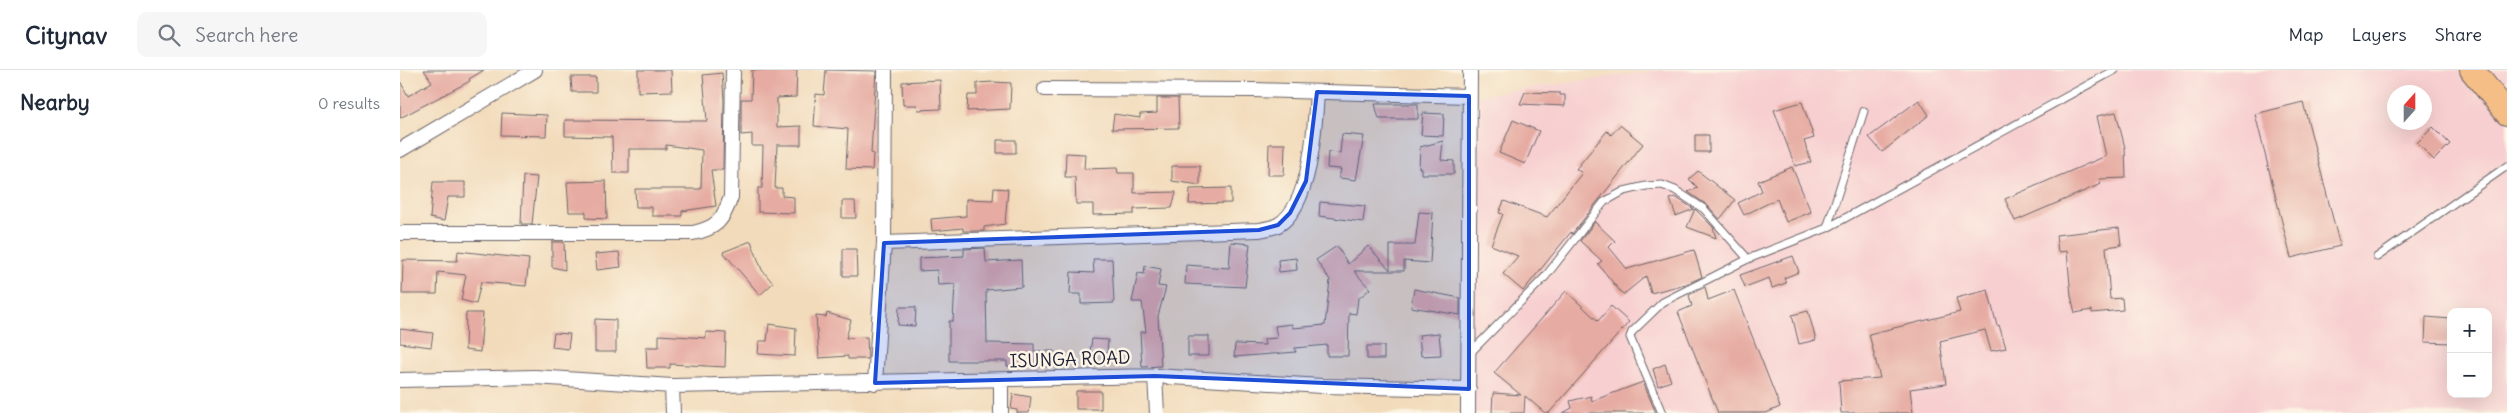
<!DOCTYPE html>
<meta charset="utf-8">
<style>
:root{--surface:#fff;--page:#f6f6f7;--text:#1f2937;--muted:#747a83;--line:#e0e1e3}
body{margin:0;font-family:Delius,sans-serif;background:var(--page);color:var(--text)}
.controls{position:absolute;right:15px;bottom:15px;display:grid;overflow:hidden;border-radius:10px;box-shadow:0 5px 20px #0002}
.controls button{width:45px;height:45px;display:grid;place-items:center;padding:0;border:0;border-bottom:1px solid var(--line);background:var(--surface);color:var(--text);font:25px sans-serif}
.compass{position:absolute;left:1987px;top:15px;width:45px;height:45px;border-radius:50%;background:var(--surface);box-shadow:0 5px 20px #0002;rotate:21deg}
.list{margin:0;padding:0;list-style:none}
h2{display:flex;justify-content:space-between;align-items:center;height:65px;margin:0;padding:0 20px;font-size:21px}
h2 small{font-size:16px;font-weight:400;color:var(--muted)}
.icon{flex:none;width:28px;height:28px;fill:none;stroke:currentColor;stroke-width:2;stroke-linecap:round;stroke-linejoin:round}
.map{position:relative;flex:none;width:2107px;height:343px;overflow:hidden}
header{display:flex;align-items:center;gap:30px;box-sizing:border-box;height:70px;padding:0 25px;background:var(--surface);border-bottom:1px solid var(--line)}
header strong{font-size:24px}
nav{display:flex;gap:28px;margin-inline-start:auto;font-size:18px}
.search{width:350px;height:45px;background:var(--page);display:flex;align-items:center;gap:12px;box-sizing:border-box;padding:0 18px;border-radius:10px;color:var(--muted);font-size:19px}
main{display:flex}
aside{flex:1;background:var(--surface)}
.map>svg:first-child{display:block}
.built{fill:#f7cfd0;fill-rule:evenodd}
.building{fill:#e6aba2}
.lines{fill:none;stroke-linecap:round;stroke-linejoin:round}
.service-casing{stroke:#6b6368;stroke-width:9}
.minor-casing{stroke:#6b6368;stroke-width:16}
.trunk-casing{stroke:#6b6368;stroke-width:26}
.service{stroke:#fff;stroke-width:7}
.minor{stroke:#fff;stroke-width:14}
.trunk{stroke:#f5be86;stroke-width:24}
.marked{fill:#1d4ed8;fill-opacity:0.2;stroke:#1d4ed8;stroke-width:4;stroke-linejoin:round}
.labels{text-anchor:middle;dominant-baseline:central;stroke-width:5;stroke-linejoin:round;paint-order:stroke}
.street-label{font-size:18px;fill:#22223b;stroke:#fcf5e5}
</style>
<header>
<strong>Citynav</strong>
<div class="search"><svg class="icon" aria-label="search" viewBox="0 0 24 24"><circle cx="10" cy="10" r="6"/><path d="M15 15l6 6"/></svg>Search here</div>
<nav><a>Map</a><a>Layers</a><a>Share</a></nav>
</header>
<main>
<aside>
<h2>Nearby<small>0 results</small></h2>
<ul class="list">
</ul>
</aside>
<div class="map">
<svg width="2107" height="343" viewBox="0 0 2107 343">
<rect width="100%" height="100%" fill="#fcf5e5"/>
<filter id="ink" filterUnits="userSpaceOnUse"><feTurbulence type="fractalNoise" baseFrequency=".02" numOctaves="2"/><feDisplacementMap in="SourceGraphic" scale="10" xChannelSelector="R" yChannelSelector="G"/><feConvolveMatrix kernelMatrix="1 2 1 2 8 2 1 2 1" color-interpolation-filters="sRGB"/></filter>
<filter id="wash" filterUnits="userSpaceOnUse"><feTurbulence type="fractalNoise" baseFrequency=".0096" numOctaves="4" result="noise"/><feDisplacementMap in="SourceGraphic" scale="20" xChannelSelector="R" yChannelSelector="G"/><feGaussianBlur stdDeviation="1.12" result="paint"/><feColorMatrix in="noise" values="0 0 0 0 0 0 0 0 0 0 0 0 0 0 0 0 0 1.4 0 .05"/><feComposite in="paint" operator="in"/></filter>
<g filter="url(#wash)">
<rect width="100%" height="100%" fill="#f2dbbb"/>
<path class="built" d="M1260,0h847v343h-1037l2,-317zM1994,22h30v30h-30zM2051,242h37v82h-37z"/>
<g id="blocks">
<path class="building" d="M24,0h60l-15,9 1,2 -70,37v-37l8,15 24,-14z
M238,0h33l1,21 -34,1z
M352,0h45l-1,27 -19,1v29l24,-1v19h-24l-2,43h7v8l12,1v16l-36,-1v-24h4l1,-42h-11v-12l-11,1v-36h10z
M426,0l50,1 -5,82 2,1 -1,16 -26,-1 2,-40 -34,-3 2,-32 8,1z
M322,3l2,27 -1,70h-12l5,36 -34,5v5h-30v-9h-16l-1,-18h66l1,-39 -36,-5v4h-37v24h-16l-1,-36 -47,-1v-16l142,1 -4,-46z
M171,7h25v15h-24z
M540,10l1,29 -23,1 -1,-5h-14l-1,-23z
M593,12l18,1 -1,26 -43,2 1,-16h9v-12z
M1125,22l35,1v2h5v11l-45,-2z
M757,28h21l1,30 -67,1 2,-15 26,4v-4l17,-1z
M1519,30l10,15 -47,37 -13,-15z
M1402,32l12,36 -10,3 7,21 -16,4 -21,-56z
M1903,32l37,144 -49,12 -36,-144z
M975,34h43v15h-39z
M1716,42l9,36 1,30 -27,1 2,5 -86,37 -10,-22 101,-43 -9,-40z
M102,43l45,2 -1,21 -45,-1z
M1023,43l21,1 -1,22 -22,-1z
M1113,50l26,11 -14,33 -26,-11z
M1220,55l23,19 -71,90 -1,-2 -48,59 -20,-17 15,-18 -27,-11 12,-31 -4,-1 5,-12 43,16 35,-44 -6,-4 31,-38 4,4z
M2033,57l17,17 -16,16 -17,-17z
M942,64l22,2 -8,44 -17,-2 2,-9 -14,-1 1,-16 12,1z
M1295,65h14v17h-14z
M597,70h19v13h-19z
M1043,71l-2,19 13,1v13h-33v-6h-2l1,-21z
M869,74h16l-1,31h-16z
M666,83l19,1 -1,15 33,-1 1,5h16v20l42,-1 -4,16 -38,1v5l-41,1v-11h-17l-1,-27h-10z
M772,96h28v19l-28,-4z
M1392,97l19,45 -25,10 -9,-23 -33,16 -6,-12 24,-12 -4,-10z
M1298,101l37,29 -15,19 -13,-14 -19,-13 10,-4 -9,-9z
M123,106l14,1 -5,47h-11z
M206,111l1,38 -21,-1v-6h-17l-2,-30z
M33,112h32v15h-17l-4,24 -14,-3z
M594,118l14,1 -3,35 -21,3v4h-21v-3l-31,3 -1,-12 35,-3v-17l27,1z
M831,118v15l-42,1 1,-15z
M1275,127l19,12 -18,7 -6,-17z
M442,131h13l1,17h-14z
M920,132l45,4 -2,16 -44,-6z
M1295,139l18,18 3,11 -29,-11z
M1019,142l14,1 -3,50 -26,-2v10h-50l16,18 -12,10 -2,15 -7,-1 -1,43h-21v-11l-32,3 1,4 -62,5 1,-13 30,1 -1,-6 13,-1 -2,-12 17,-2 1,4 32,-3 5,-45 -14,-20 21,-14 11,18 20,-18 22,24v-25h25z
M1195,152l20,19 -6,6 18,22 67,-19 8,27 -16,7 -35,9 -5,-17 -23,19 -25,-31 4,-3 -22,-20z
M1719,158l2,17 -15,2 4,52 12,-1 1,12 -31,3v-3l-17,3 -4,-17 -4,-45 -9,1 -2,-17z
M351,171l11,29 11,13 -13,12 -37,-43z
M152,172h12l1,28 -13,-3z
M831,172l19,2 -5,43 -60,-3 1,-19 43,3z
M585,178l1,14 35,-2 1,27 -36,3 1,53 47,1v7h20v16l-47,-1v-5h-58v-40h4l2,-37 -17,1 -1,-15 -18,1v-13l45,-2v-7z
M443,179h13l1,27h-14z
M58,181l71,8 -3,27 -45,-4 -5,22 -15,-4 5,-25 -28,-3 -1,22h-35l1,-34 54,1z
M219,182l2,15 -24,3 -2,-16z
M1393,186l6,16 -15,6 2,5 -14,5 -3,-10 -24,9 -5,-12z
M896,188l1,12 -18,2 -1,-12z
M693,189h19l2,44 -33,1v-10h-11l1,-22 23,1z
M745,196l16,3 -3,17 8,1 -8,29 3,50 -19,1 -2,-35h6l-4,-30h-10l6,-29 6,1z
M1305,217l3,13 26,-10 46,117 -14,6h-48l-40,-101 14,-6 -3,-11z
M1014,219l46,9v17l-49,-8z
M1588,220l9,36 2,-1 7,23 -15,3 -6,-21 -45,11 6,43 -36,5 3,24h-72l-2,-32 41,-3 -11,-44 91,-22 -4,-14z
M1166,221l32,30 13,-15 18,16 -80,91h-4l-20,-17 -1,17h-32l1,-20 28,2 -27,-22z
M499,237h17l-1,19 -17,-1z
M1408,241l8,29 -17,4 -7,-29z
M66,243h17l-3,39 -15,-2z
M427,243l24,7 -5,18 21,-1 1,22h-20v-3l-29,2 -3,-42 10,1z
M2026,247l25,2v24l-26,-1z
M195,249l21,1v32h-21z
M369,254l27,4 -1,28 -37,-2 1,-13h8z
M0,259l33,4 -2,14 -31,-4z
M306,262l20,1 -1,34 -55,-3v4h-23l-1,-21h13v-12l47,3z
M154,263l16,1 -2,15 -16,-2z
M1039,263l2,22 -20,1 -2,-21z
M788,266h21v20h-21z
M692,269l16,1 -1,13 -17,-1z
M967,276h17v13h-17z
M1265,294l6,17 -13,5 -5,-17z
M1243,312l13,31h-93l9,-5 -2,-7 21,-5 1,5z
M676,321h25v18h-25z
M613,324l18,3 -2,16h-12v-3l-6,-1z"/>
</g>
</g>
<g filter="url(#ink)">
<use href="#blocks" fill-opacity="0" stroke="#6b6368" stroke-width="1"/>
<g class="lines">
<g class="service-casing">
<path id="service" d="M1427,158l37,-117
M1977,187l130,-91
M1070,283l75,-76 59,-75 20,-11 22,-5 16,-1 13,5 29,19 44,50
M1262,343l-32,-76 2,-5 31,-30 85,-43 79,-31 288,-158"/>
</g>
<g class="minor-casing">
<path id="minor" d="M645,19l209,1 215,6
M0,80l135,-80
M0,163h293c24,-5 30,-13 38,-36l2,-127
M484,173l375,-13c6,-1 13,-2 19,-5 33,-19 37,-99 39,-133
M755,306l2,37
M0,310l135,-3 137,9 483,-10 167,10 147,3
M475,313l9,-140 1,-173
M272,316l1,27
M601,343v-33
M1068,343l2,-343"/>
</g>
<g class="trunk-casing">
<path id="trunk" d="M2072,0l35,43"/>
</g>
<use href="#service" class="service"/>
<use href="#minor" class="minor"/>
<use href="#trunk" class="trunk"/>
</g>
</g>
<path class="marked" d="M917,22l152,4v293l-314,-13 -280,7 9,-140 375,-13 19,-5 12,-12 16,-32z"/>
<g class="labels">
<g class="street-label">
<text transform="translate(670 289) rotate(-2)">ISUNGA ROAD</text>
</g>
</g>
</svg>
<div class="controls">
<button>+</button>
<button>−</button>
</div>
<svg class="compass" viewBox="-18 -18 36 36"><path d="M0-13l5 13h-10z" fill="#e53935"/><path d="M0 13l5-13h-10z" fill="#747a83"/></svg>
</div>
</main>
